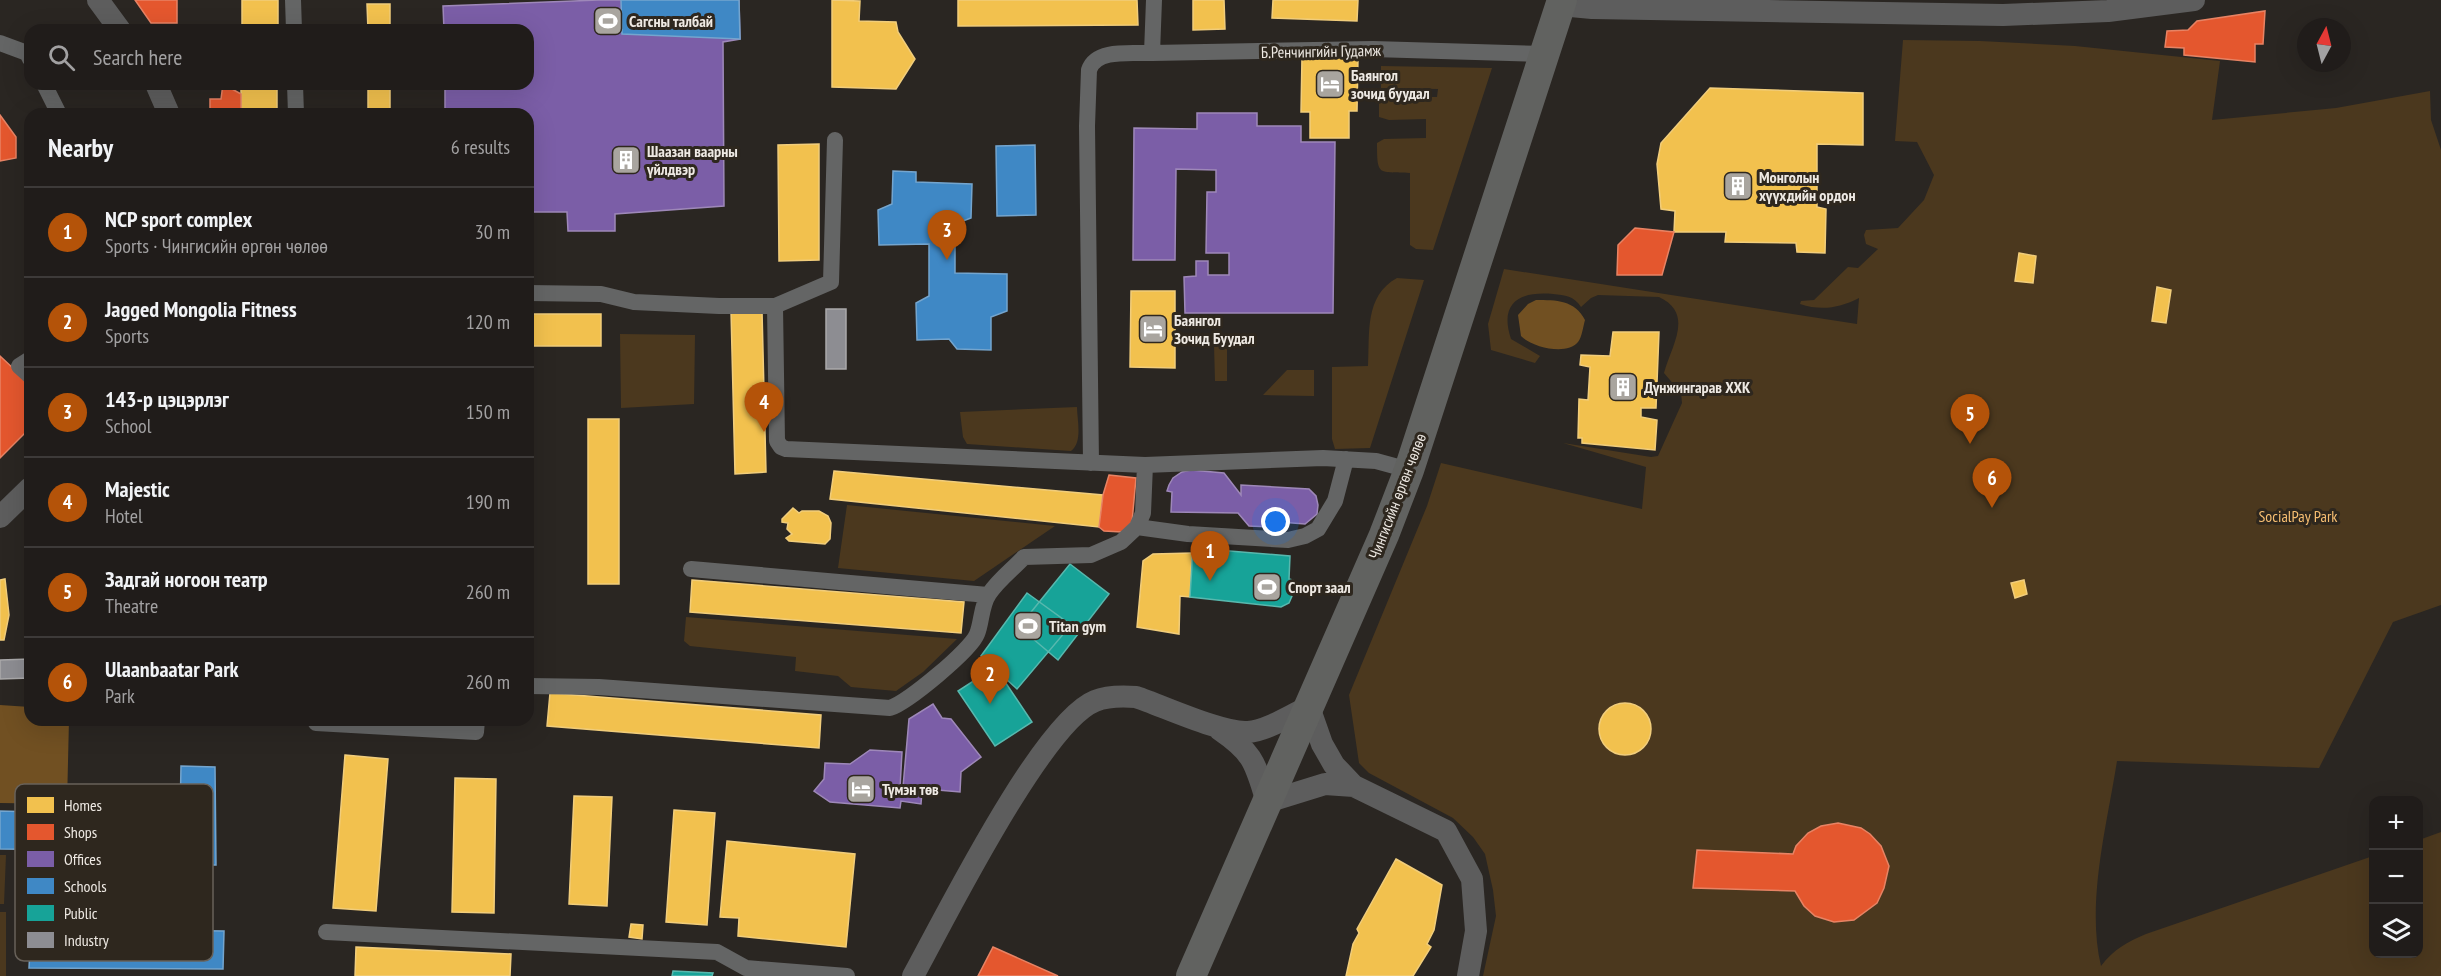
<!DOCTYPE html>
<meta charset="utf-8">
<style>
:root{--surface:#201c1a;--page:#282523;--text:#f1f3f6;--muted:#a2a1a2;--line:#3d3a39;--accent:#b45309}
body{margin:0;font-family:"PT Sans Narrow",sans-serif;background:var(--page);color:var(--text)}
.controls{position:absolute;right:18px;bottom:18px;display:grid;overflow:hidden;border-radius:12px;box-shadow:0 6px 24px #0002}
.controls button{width:54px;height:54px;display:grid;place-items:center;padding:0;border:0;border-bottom:2px solid var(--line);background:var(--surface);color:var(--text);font:30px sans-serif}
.compass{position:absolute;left:2297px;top:18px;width:54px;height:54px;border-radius:50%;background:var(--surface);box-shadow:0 6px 24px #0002;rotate:7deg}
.you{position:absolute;left:1276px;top:522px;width:21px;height:21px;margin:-15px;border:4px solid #fff;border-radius:50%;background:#1a73e8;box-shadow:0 0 0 9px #1a73e833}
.badge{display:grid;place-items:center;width:39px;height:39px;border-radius:50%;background:var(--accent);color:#fff;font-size:20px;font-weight:700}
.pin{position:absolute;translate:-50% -50px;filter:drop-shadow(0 2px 3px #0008)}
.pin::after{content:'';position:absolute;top:32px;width:21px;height:18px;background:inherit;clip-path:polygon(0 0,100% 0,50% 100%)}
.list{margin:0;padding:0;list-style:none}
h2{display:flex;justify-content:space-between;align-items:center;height:78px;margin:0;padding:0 24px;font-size:26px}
h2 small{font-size:20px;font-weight:400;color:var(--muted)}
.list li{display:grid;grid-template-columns:39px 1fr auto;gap:18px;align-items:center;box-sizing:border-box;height:90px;padding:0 24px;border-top:2px solid var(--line)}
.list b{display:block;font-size:22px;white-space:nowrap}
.list p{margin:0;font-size:20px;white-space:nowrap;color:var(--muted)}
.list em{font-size:20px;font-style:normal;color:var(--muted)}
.icon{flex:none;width:33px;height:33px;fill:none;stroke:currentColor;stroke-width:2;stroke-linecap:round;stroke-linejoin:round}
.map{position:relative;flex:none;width:2441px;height:976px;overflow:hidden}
.search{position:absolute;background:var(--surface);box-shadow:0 6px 24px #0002;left:24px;top:24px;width:510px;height:66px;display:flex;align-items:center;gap:15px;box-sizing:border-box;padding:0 21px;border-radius:18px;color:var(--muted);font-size:22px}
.panel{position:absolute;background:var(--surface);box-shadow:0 6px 24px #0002;left:24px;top:108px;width:510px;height:618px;border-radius:18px}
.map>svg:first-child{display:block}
.green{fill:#4b381e}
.forest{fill:#715022}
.homes{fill:#f2c14e;stroke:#f1cd7b;stroke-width:1.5}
.shops{fill:#e4572e;stroke:#e78364;stroke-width:1.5}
.offices{fill:#7b5ea7;stroke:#9e88b9;stroke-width:1.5}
.schools{fill:#3f88c5;stroke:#74a5ce;stroke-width:1.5}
.public{fill:#17a398;stroke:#58b8ae;stroke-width:1.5}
.industry{fill:#8d8d92;stroke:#aaa9aa;stroke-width:1.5}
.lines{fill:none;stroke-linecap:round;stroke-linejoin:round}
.street{stroke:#646565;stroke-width:16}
.secondary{stroke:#5d5d5d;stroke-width:22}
.highway{stroke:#616260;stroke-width:30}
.labels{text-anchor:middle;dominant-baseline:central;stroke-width:6;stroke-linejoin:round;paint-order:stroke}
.poi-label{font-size:16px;font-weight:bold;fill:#eee9e3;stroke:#2e271e;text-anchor:start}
.street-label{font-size:16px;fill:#eee9e3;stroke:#2e271e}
.park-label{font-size:16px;fill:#f8bf72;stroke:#2e271e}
.key{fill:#2e271e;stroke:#686159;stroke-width:1.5}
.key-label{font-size:16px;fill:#eee9e3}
</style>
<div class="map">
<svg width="2441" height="976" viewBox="0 0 2441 976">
<rect width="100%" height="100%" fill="#2a2622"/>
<path class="green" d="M1903,40l77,1 95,5 145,15 -8,59 124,-12 94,-17 1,29 10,30v455l-48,17 -74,146 -202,-7c-10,64 -31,142 -16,205 13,-17 26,-24 45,-32l227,-78 1,98h44l1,-114 22,-8v144h-958l13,-60 -3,-26 -8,-36 -12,-17 -20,-19 -84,-45 -10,-10 -10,-68 78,-189 14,-43 201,46 4,-42 -83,-24 88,14 7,-1 24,-53 -1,-10 -17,-20c7,-27 31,-59 -5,-76l-61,-2 -7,3 -10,9c-7,-11 -16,-12 -28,-13 -34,-3 -54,9 -42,45l29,17 -5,7 -44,-13 -3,-26 16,-55 353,55 2,-26c-19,10 -38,13 -59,6l1,-3 13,-1 34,-33 10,1 20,-19 -12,-5 -2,-9 2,-5 32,-2 26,-28 10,-25 -17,-33 -22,-1z
M1381,66l111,2 -59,182 -17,-1 -6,-4v-72c-31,-2 -33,5 -33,-30l7,-4 42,-1v-19l-37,1 -10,-3v-16l3,-4h55l1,-8 -57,-1z
M1397,278l27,2 -54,168 -35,1 -3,-10v-72l36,-1c2,-32 -4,-70 29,-88z
M620,334l75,1 -1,69 -73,4z
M1214,345h13v36h-12z
M1287,370h27v26l-51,-1z
M1077,407c0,13 6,35 -6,44l-104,-7 -4,-7 -3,-25z
M847,505l208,21 -81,55 -136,-13z
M686,617l271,22 -34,33 -27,19 -45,-4 -13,-11 -43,-5 1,-14 -106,-11 -6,-5z
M0,855h6l-2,49h-4z
M0,912h6v64h-6z"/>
<path class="forest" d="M1536,300c20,0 39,0 49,20 -2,7 -3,17 -7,22 -11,14 -47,5 -57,-6l-3,-21 10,-11z
M0,705l30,2v13h39l-2,84 -67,-1z"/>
<path class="homes" d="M242,0h36v30h-36z
M832,0l28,1 -1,20 37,1 2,10 17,27 -19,30 -64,-2z
M958,0h179l1,25 -180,1z
M1193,0h31l1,29 -32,1z
M1273,0h85l-1,21 -85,-3z
M367,4h23v26h-22z
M1302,57l56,1 -1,53h-8v27h-39v-26h-9z
M241,84h36v30h-36z
M368,84h22v30h-22z
M1710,88l153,5v52l-46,-1v63l9,2 -1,44 -28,-1 -1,-9 -71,-1 1,-10h-52l1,-21 -14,-2 -4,-45 4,-21z
M819,144v116l-40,1 -1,-116z
M2019,253l17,3 -3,27 -18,-2z
M2157,287l14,3 -5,33 -14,-2z
M1131,291h44v77l-45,-1z
M731,311h31l4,161 -31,2z
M528,314h73v32h-73z
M1613,332h46l-3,76h-15v9l16,3 -2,30 -73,-7v-5h-4l1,-39 9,1 2,-33 -10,-2 1,-10 29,1z
M588,419h31v165h-31z
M834,471l269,24 -4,32 -269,-28z
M793,508l6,5 3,-2h17l9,5 3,7 -1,16 -5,5 -36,-3 -3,-3 6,-4 -5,-5 1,-6 -6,-1v-3z
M1192,553l-2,44 -10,-1 -1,38 -42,-7 6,-66 10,-7z
M1192,553l-2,44 -10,-1 -1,38 -42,-7 6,-66 10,-7z
M25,572h5v21h-5z
M5,579l4,36 -5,25h-4v-60z
M692,580l272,22 -3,31 -271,-21z
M2024,580l3,14 -12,4 -4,-15z
M550,693l271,22 -2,33 -272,-22z
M1599 729a26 26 0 1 1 52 0a26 26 0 1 1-52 0Z
M345,755l43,4 -12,152 -43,-3z
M455,778l41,1 -2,134 -42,-1z
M574,796l38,1 -5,109 -38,-2z
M674,810l41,3 -8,112 -41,-3z
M727,841l128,13 -9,93 -108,-11 1,-18 -19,-1z
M1396,859l46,26 -8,45 -7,14 4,3 -18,29h-67l7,-32 6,-11 -2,-4z
M631,924l12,1 -1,14 -13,-2z
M356,947l155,7 -1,22h-155z"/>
<path class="shops" d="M135,0h42v23h-26z
M2265,11l-2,33h-8v18l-71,-7v-7l-19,-1 2,-16 21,-1 9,-9z
M223,84l18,10v20h-31v-15h11z
M485,84h15l1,30h-15z
M0,115l16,22v21l-16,3z
M1635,228l39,4 -12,43h-45l1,-30z
M0,356l30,28v44l-30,30z
M1109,475l27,3 -4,44 -10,10 -18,-1 -5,-4 4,-32z
M1838,823l23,5 9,6 11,12 8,20 -5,22 -7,15 -23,17 -20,2 -19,-6 -11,-10 -9,-15 -102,-3 4,-38 96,4 3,-8 12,-13 13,-7z
M993,947l65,29h-80z
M993,947l65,29h-80z"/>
<path class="offices" d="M599,0h140l1,39 -17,3 1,164 -109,8v17h-47l-1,-19h-39v-98h-83v-30h83v-54h-84l-1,-24z
M1197,113h60v13h44v16h34l-2,171h-148l-1,-36 12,-1v-15h12v14h21v-22h-23l1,-61h9v-22l-40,-1 -1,91h-42l1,-132 63,1z
M1191,470l33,3 17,22v-10l68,4 7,7 2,9 -1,9 -12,10 -39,-3 5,6 -22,-1 -11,-13 -67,-1 1,-20 -5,-1 2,-6 4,-7 9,-6z
M933,704l9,14 9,1 30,38 -20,15 -1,20 -57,-5 6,-68z
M870,750l32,2 -2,36 22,3 -1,13 -20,-3 -1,7 -70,-6 -16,-11 10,-12 1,-16 25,1z"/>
<path class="schools" d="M621,0h118l1,39 -118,-5z
M1035,145l1,70 -39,1 -1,-70z
M893,171l23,1v10l56,2 -1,34 -16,6v49l52,1v37l-16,6v33l-34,-1 -8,-10 -32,1 -1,-37 13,-7v-52l-50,1 -1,-35 14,-6z
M181,766l34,1 1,98h-35v-20h-33l-2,85 78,1 -1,38 -194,-1 2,-38h75l1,-80 -107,-1v-38l180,5z"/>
<path class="public" d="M1193,548l97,8 -1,23 4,1 -1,16 -3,7 -8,4 -91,-10z
M1070,564l39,30 -51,66 -39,-33z
M1027,593l44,32 -54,64 -36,-33z
M995,667l37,55 -37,24 -37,-55z
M673,971l40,2 -1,3h-40z"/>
<path class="industry" d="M826,309h20v60h-20z
M30,659v19l-30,1v-19z"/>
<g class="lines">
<path class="street" d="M293,0l1,30
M1154,0l-2,53 221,-4 171,5
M0,43l27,10 3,6
M44,84l15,30
M295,84l1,30
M528,293l73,1 33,8 85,4h56l56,-24 4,-142
M775,306l2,135 4,6 5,2 359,16 178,-7 53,3 33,9
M30,359l-11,7 11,10
M1091,463l-4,-337 2,-56c7,-22 44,-16 63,-17
M1137,527l51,7 100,6 17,-4 13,-7 17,-28 11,-42
M691,569l297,26
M528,686l71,1 291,21c18,-6 81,-58 87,-74 5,-12 4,-29 12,-40 9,-14 24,-25 35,-37l67,-2 30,-13 16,-15 6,-14 2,-48
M316,723l160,9 1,-12
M326,932l391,20 29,16 101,8"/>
<path class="secondary" d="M98,0l22,30
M1560,5l32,3 411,7 105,-4 86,-11
M156,84l13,30
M0,517l30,-29
M1220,730c35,24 35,34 47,72l58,-18 29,2
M913,976c31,-56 129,-254 182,-275 12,-5 28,-5 41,-4 27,9 87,37 112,35 21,-2 42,-17 61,-25l13,37 12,21 20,21 92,45 26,48 4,52 -8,45"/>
<path class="highway" d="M1191,976l193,-441 25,-65 153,-470"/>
</g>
<defs>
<g id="stadium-square" transform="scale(1.5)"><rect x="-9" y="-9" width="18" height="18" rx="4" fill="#a9a59f" stroke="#2e271e"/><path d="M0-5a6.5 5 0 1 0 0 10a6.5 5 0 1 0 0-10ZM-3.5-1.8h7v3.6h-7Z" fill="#fff"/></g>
<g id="hotel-square" transform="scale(1.5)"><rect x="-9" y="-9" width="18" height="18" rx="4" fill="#a9a59f" stroke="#2e271e"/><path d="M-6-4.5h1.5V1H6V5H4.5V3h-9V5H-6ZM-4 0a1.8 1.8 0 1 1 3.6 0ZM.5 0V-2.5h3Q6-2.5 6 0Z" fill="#fff"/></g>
<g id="building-square" transform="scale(1.5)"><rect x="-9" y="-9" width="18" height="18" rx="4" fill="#a9a59f" stroke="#2e271e"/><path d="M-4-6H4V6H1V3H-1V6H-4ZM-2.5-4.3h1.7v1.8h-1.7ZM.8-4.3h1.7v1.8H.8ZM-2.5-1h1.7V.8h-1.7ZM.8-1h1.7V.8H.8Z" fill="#fff"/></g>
</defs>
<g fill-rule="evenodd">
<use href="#stadium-square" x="608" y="21"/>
<use href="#hotel-square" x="1330" y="84"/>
<use href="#building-square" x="626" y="160"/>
<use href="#building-square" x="1738" y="186"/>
<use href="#hotel-square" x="1153" y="329"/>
<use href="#building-square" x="1623" y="387"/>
<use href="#stadium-square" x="1267" y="587"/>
<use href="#stadium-square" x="1028" y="626"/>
<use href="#hotel-square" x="861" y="789"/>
</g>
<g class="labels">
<g class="poi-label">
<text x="629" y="21">Сагсны талбай</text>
<text x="1351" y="75">Баянгол<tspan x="1351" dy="18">зочид буудал</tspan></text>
<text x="647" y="151">Шаазан ваарны<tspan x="647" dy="18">үйлдвэр</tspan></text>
<text x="1759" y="177">Монголын<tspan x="1759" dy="18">хүүхдийн ордон</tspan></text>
<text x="1174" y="320">Баянгол<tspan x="1174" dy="18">Зочид Буудал</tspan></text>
<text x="1644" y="387">Дүнжингарав ХХК</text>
<text x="1288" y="587">Спорт заал</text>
<text x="1049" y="626">Titan gym</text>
<text x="882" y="789">Түмэн төв</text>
</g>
<g class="street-label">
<text transform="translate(1321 51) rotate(-1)">Б.Ренчингийн Гудамж</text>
<text transform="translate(1397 496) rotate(-69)">Чингисийн өргөн чөлөө</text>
</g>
<g class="park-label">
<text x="2298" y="516">SocialPay Park</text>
</g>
</g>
<rect x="15" y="784" width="198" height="177" rx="9" class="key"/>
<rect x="27" y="797" width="27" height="16" fill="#f2c14e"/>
<rect x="27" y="824" width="27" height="16" fill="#e4572e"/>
<rect x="27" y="851" width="27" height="16" fill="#7b5ea7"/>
<rect x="27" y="878" width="27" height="16" fill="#3f88c5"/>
<rect x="27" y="905" width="27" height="16" fill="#17a398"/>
<rect x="27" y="932" width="27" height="16" fill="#8d8d92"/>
<g class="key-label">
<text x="64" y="811">Homes</text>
<text x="64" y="838">Shops</text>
<text x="64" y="865">Offices</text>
<text x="64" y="892">Schools</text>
<text x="64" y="919">Public</text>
<text x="64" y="946">Industry</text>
</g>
</svg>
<div class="controls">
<button>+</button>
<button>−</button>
<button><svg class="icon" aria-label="layers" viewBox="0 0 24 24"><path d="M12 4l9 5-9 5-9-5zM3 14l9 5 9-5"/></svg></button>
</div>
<svg class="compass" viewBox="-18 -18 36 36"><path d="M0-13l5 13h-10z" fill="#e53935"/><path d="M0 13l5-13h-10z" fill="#a2a1a2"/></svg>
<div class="you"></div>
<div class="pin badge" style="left:1210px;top:581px">1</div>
<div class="pin badge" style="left:990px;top:704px">2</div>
<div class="pin badge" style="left:947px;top:260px">3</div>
<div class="pin badge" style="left:764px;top:432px">4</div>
<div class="pin badge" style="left:1970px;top:444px">5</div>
<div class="pin badge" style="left:1992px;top:508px">6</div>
<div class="search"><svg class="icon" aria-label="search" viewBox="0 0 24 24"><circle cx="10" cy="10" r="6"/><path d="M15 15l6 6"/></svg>Search here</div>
<section class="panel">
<h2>Nearby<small>6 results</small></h2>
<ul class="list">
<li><span class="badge">1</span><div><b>NCP sport complex</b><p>Sports · Чингисийн өргөн чөлөө</p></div><em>30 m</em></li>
<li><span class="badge">2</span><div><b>Jagged Mongolia Fitness</b><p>Sports</p></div><em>120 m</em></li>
<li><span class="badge">3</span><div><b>143-р цэцэрлэг</b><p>School</p></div><em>150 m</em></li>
<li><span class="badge">4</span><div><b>Majestic</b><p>Hotel</p></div><em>190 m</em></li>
<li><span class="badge">5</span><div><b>Задгай ногоон театр</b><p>Theatre</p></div><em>260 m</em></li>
<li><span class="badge">6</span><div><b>Ulaanbaatar Park</b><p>Park</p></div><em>260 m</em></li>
</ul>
</section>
</div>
